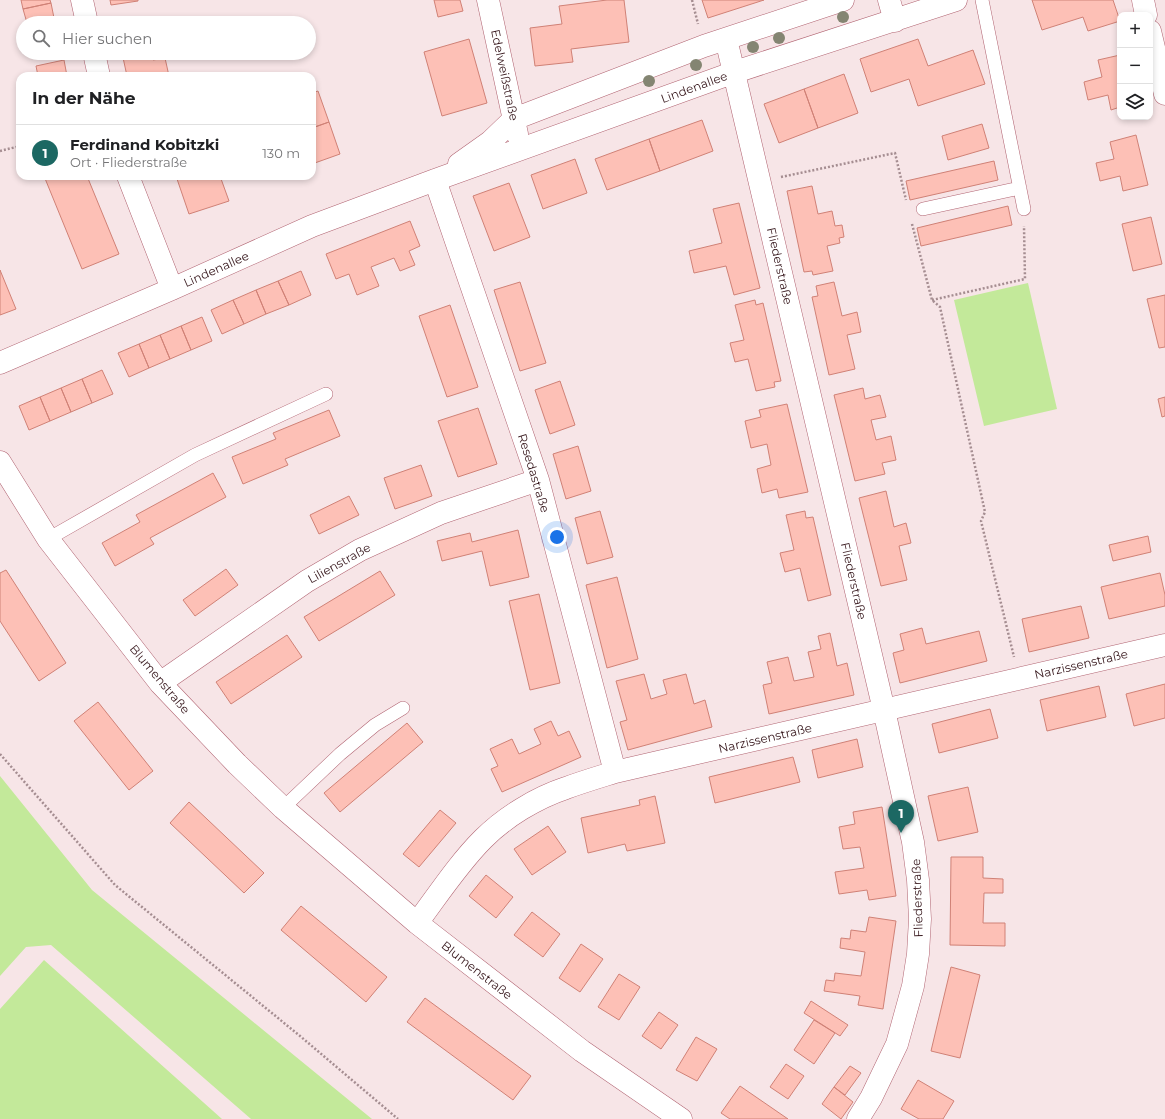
<!DOCTYPE html>
<html lang="de">
<meta charset="utf-8">
<style>
:root{--surface:#fff;--page:#f6f6f6;--text:#202124;--muted:#757577;--line:#e0e0e0;--accent:#1c6863}
body{margin:0;font-family:Montserrat,sans-serif;background:var(--page);color:var(--text)}
.controls{position:absolute;right:12px;top:12px;display:grid;overflow:hidden;border-radius:8px;box-shadow:0 2px 6px #0003}
.controls button{width:36px;height:36px;display:grid;place-items:center;padding:0;border:0;border-bottom:1px solid var(--line);background:var(--surface);color:var(--text);font:20px sans-serif}
.you{position:absolute;left:557px;top:537px;width:14px;height:14px;margin:-10px;border:3px solid #fff;border-radius:50%;background:#1a73e8;box-shadow:0 0 0 6px #1a73e833}
.badge{display:grid;place-items:center;width:26px;height:26px;border-radius:50%;background:var(--accent);color:#fff;font-size:13px;font-weight:700}
.pin{position:absolute;translate:-50% -33px;filter:drop-shadow(0 1px 2px #0008)}
.pin::after{content:'';position:absolute;top:21px;width:14px;height:12px;background:inherit;clip-path:polygon(0 0,100% 0,50% 100%)}
.list{margin:0;padding:0;list-style:none}
h2{display:flex;justify-content:space-between;align-items:center;height:52px;margin:0;padding:0 16px;font-size:17px}
h2 small{font-size:13px;font-weight:400;color:var(--muted)}
.list li{display:grid;grid-template-columns:26px 1fr auto;gap:12px;align-items:center;box-sizing:border-box;height:56px;padding:0 16px;border-top:1px solid var(--line)}
.list b{display:block;font-size:15px;white-space:nowrap}
.list p{margin:0;font-size:13px;white-space:nowrap;color:var(--muted)}
.list em{font-size:13px;font-style:normal;color:var(--muted)}
.icon{flex:none;width:22px;height:22px;fill:none;stroke:currentColor;stroke-width:2;stroke-linecap:round;stroke-linejoin:round}
.map{position:relative;flex:none;width:1165px;height:1119px;overflow:hidden}
.search{position:absolute;background:var(--surface);box-shadow:0 2px 6px #0003;left:16px;top:16px;width:300px;height:44px;display:flex;align-items:center;gap:10px;box-sizing:border-box;padding:0 14px;border-radius:22px;color:var(--muted);font-size:15px}
.panel{position:absolute;background:var(--surface);box-shadow:0 2px 6px #0003;left:16px;top:72px;width:300px;height:108px;border-radius:12px}
.map>svg:first-child{display:block}
.green{fill:#c3e99a}
.building{fill:#fdc0b6;stroke:#d08176}
.lines{fill:none;stroke-linecap:round;stroke-linejoin:round}
.lane-casing{stroke:#b16472;stroke-width:14}
.street-casing{stroke:#b16472;stroke-width:23}
.path{stroke:#a58d91;stroke-width:2.5;stroke-dasharray:2 2;stroke-linecap:butt}
.lane{stroke:#fff;stroke-width:13}
.street{stroke:#fff;stroke-width:22}
.tree{fill:#848572}
.labels{text-anchor:middle;dominant-baseline:central;stroke-width:3;stroke-linejoin:round;paint-order:stroke}
.street-label{font-size:12px;fill:#38191e;stroke:#fff}
</style>
<div class="map">
<svg width="1165" height="1119" viewBox="0 0 1165 1119">
<rect width="100%" height="100%" fill="#f7e5e7"/>
<path class="green" d="M1028,283l29,126 -73,17 -30,-126z
M0,776l92,114 280,229h-121l-200,-174 -25,2 -26,29z
M44,960l178,159h-222v-110z"/>
<path class="building" d="M21,0h29l1,3 -28,6z
M110,0h28v1l-27,4z
M434,0h26l3,11 -25,6z
M607,0h17l5,42 -58,7 2,13 -38,4 -5,-38 32,-4 -3,-18z
M702,0h62l-56,18z
M1032,0h81l7,21 -32,10 -5,-14 -41,13z
M51,3l4,20h-28l-4,-14z
M469,39l18,64 -45,13 -18,-64z
M918,39l10,27 45,-16 12,34 -67,22 -9,-27 -38,13 -11,-33z
M122,53h29l2,7 12,-2 4,18h-42z
M1120,55v52l-9,3 -3,-15 -20,5 -4,-18 18,-5 -4,-17z
M64,60l3,16h-29l-2,-10z
M844,74l14,39 -40,15 -14,-39z
M804,89l14,39 -39,15 -15,-39z
M318,91l11,31 -17,6v-35z
M702,120l11,31 -53,20 -11,-32z
M329,122l11,32 -28,10v-36z
M982,124l7,24 -41,12 -6,-24z
M1136,135l12,50 -25,6 -3,-15 -20,5 -4,-18 18,-4 -4,-17z
M649,139l11,32 -53,19 -12,-31z
M575,159l12,34 -44,16 -12,-34z
M994,161l4,19 -88,20 -4,-19z
M44,176h43l32,78 -37,15z
M176,176h44l9,25 -40,13z
M509,183l21,54 -36,14 -21,-55z
M812,186l6,28 14,-3 3,15 7,-1 2,12 -5,1 1,5 -13,3 6,25 -20,4 -1,-4 -8,1 -17,-81z
M739,203l21,85 -26,7 -8,-29 -32,7 -5,-22 33,-8 -9,-34z
M1008,206l4,19 -91,21 -4,-18z
M1151,217l11,47 -29,7 -11,-47z
M410,221l10,25 -11,5 6,14 -15,6 -6,-13 -23,9 8,19 -22,9 -8,-21 -13,5 -10,-25z
M0,270l16,39 -16,6z
M301,271l10,24 -22,10 -11,-24z
M278,281l11,24 -23,9 -10,-24z
M520,282l26,81 -26,8 -26,-81z
M834,282l8,34 15,-4 4,20 -14,3 8,34 -26,6 -17,-78 6,-1 -2,-10z
M256,290l10,24 -22,10 -11,-24z
M1165,295v52l-6,1 -12,-49z
M233,300l11,24 -22,10 -11,-24z
M755,300l1,5 7,-2 18,78 -7,1 1,5 -19,4 -8,-32 -13,3 -5,-19 14,-3 -9,-35z
M450,305l28,82 -31,10 -28,-81z
M202,317l10,24 -21,9 -10,-24z
M181,326l10,24 -21,9 -10,-24z
M160,335l10,24 -21,9 -10,-24z
M139,344l10,24 -20,9 -11,-24z
M102,370l11,24 -21,9 -10,-24z
M82,379l10,24 -21,9 -10,-24z
M560,381l15,44 -25,9 -15,-44z
M61,388l10,24 -21,9 -10,-24z
M863,388l2,11 15,-4 6,22 -15,3 5,20 15,-4 5,24 -14,3 3,11 -30,7 -21,-86z
M40,397l10,24 -21,9 -10,-24z
M1165,397v19l-3,1 -4,-18z
M787,404l21,88 -29,6 -2,-9 -15,4 -5,-24 14,-4 -4,-21 -16,4 -6,-27 16,-4 -2,-7z
M478,408l19,56 -39,13 -20,-56z
M329,410l11,26 -55,23 3,6 -45,19 -11,-27 44,-18 -3,-6z
M578,446l13,45 -25,8 -13,-45z
M421,465l11,31 -37,13 -11,-31z
M213,473l13,24 -76,41 4,6 -39,22 -13,-23 38,-21 -4,-7z
M886,491l8,36 12,-4 5,20 -12,3 8,34 -26,6 -22,-88z
M349,496l10,19 -40,19 -9,-19z
M600,511l13,46 -26,7 -12,-46z
M805,511l1,7 7,-1 18,78 -23,6 -8,-33 -15,4 -5,-19 14,-3 -8,-35z
M518,530l11,47 -39,9 -8,-35 -40,10 -5,-20 33,-8 2,9z
M1148,536l3,16 -38,9 -4,-16z
M226,569l12,16 -43,31 -12,-16z
M6,570l60,93 -27,18 -39,-60v-48z
M380,571l15,24 -76,46 -15,-24z
M1160,573l5,22v11l-56,13 -8,-32z
M617,577l21,82 -31,9 -21,-83z
M539,594l21,89 -30,7 -21,-89z
M1081,606l8,32 -60,14 -7,-33z
M922,628l4,16 53,-13 8,30 -87,22 -7,-30 11,-3 -4,-16z
M830,633l7,33 10,-3 7,32 -85,19 -6,-29 9,-2 -5,-21 21,-5 6,24 20,-4 -6,-25 13,-3 -3,-13z
M287,635l15,22 -71,47 -15,-22z
M644,674l7,25 16,-5 -4,-14 23,-6 8,30 11,-4 7,27 -84,23 -8,-28 7,-2 -11,-39z
M1165,684v34l-31,8 -8,-32z
M1099,686l7,31 -59,14 -7,-31z
M98,702l55,69 -24,19 -55,-69z
M990,709l8,29 -59,15 -7,-29z
M551,721l7,15 11,-5 12,26 -79,35 -11,-23 7,-3 -8,-17 22,-10 7,15 22,-10 -7,-15z
M407,723l16,19 -83,70 -16,-19z
M857,739l6,28 -45,11 -6,-28z
M793,757l7,25 -85,21 -6,-26z
M968,787l10,45 -40,9 -10,-45z
M655,796l10,47 -38,8 -2,-7 -37,9 -7,-35 59,-13 -1,-5z
M189,802l75,71 -20,20 -74,-70z
M882,807l14,89 -27,4 -2,-10 -28,4 -4,-22 29,-4 -4,-21 -17,2 -4,-22 16,-3 -2,-12z
M440,810l16,13 -37,44 -16,-13z
M548,826l18,26 -34,23 -18,-26z
M951,857h32v21l20,1v14h-19l-1,30h22v23l-55,-1z
M486,875l27,22 -17,21 -27,-22z
M301,906l86,71 -21,25 -85,-72z
M532,912l28,22 -17,23 -29,-22z
M869,917l27,4 -13,88 -25,-4 2,-9 -36,-5 2,-11 8,1 1,-8 26,3 4,-24 -25,-4 1,-10 9,1 1,-9 15,2z
M581,944l22,15 -23,33 -21,-14z
M951,967l29,8 -20,83 -29,-7z
M619,974l21,13 -21,33 -21,-13z
M425,998l106,78 -18,24 -106,-78z
M811,1001l37,24 -8,11 -36,-23z
M659,1012l19,13 -17,24 -19,-13z
M814,1020l21,13 -21,31 -20,-14z
M696,1037l21,12 -20,32 -21,-11z
M786,1064l18,12 -16,23 -18,-12z
M850,1066l11,7 -16,22 -11,-8z
M918,1080l36,21 -11,18h-24l-18,-10z
M740,1086l48,33h-58l-9,-6z
M834,1087l19,15 -12,17 -19,-15z"/>
<g class="lines">
<g class="lane-casing">
<path id="lane" d="M982,0l42,209
M923,209l97,-21
M48,539l147,-84 131,-61
M283,808l57,-54 35,-29 28,-17"/>
</g>
<g class="street-casing">
<path id="street" d="M82,0l5,23
M488,0l29,134
M889,0l6,21
M1143,0l3,15
M1150,31l15,63
M726,39l158,671 29,132 5,38 2,39 -2,35 -5,32 -16,58 -26,54 -13,21
M94,53l5,23
M459,164l31,-22 24,-23 190,-73 139,-46
M128,176l44,113
M435,180l103,300 77,292
M0,363l172,-74 140,-63 123,-46 300,-108 221,-72
M0,462l48,77 112,144 77,81 46,44 134,115 165,128 99,68
M160,683l147,-102 53,-31 81,-37 97,-33
M417,923c21,-28 41,-59 66,-84 22,-22 53,-41 83,-51 16,-6 33,-11 49,-16l550,-127"/>
</g>
<path class="path" d="M692,0l6,24
M0,151l20,-5
M781,177l114,-24 11,47
M912,224l20,76 8,7 45,205 -4,9 33,136
M932,300l93,-21 -1,-53
M0,754l115,131 185,151 98,83"/>
<use href="#lane" class="lane"/>
<use href="#street" class="street"/>
</g>
<g class="tree">
<circle cx="843" cy="17" r="6"/>
<circle cx="779" cy="38" r="6"/>
<circle cx="753" cy="47" r="6"/>
<circle cx="696" cy="65" r="6"/>
<circle cx="649" cy="81" r="6"/>
</g>
<g class="labels">
<g class="street-label">
<text transform="translate(505 75) rotate(78)">Edelweißstraße</text>
<text transform="translate(694 87) rotate(-20)">Lindenallee</text>
<text transform="translate(780 266) rotate(77)">Fliederstraße</text>
<text transform="translate(216 269) rotate(-24)">Lindenallee</text>
<text transform="translate(534 473) rotate(73)">Resedastraße</text>
<text transform="translate(339 563) rotate(-29)">Lilienstraße</text>
<text transform="translate(854 581) rotate(77)">Fliederstraße</text>
<text transform="translate(1081 664) rotate(-13)">Narzissenstraße</text>
<text transform="translate(160 679) rotate(50)">Blumenstraße</text>
<text transform="translate(765 738) rotate(-13)">Narzissenstraße</text>
<text transform="translate(917 898) rotate(-92)">Fliederstraße</text>
<text transform="translate(477 970) rotate(38)">Blumenstraße</text>
</g>
</g>
</svg>
<div class="controls">
<button>+</button>
<button>−</button>
<button><svg class="icon" aria-label="layers" viewBox="0 0 24 24"><path d="M12 4l9 5-9 5-9-5zM3 14l9 5 9-5"/></svg></button>
</div>
<div class="you"></div>
<div class="pin badge" style="left:901px;top:833px">1</div>
<div class="search"><svg class="icon" aria-label="search" viewBox="0 0 24 24"><circle cx="10" cy="10" r="6"/><path d="M15 15l6 6"/></svg>Hier suchen</div>
<section class="panel">
<h2>In der Nähe<small></small></h2>
<ul class="list">
<li><span class="badge">1</span><div><b>Ferdinand Kobitzki</b><p>Ort · Fliederstraße</p></div><em>130 m</em></li>
</ul>
</section>
</div>
